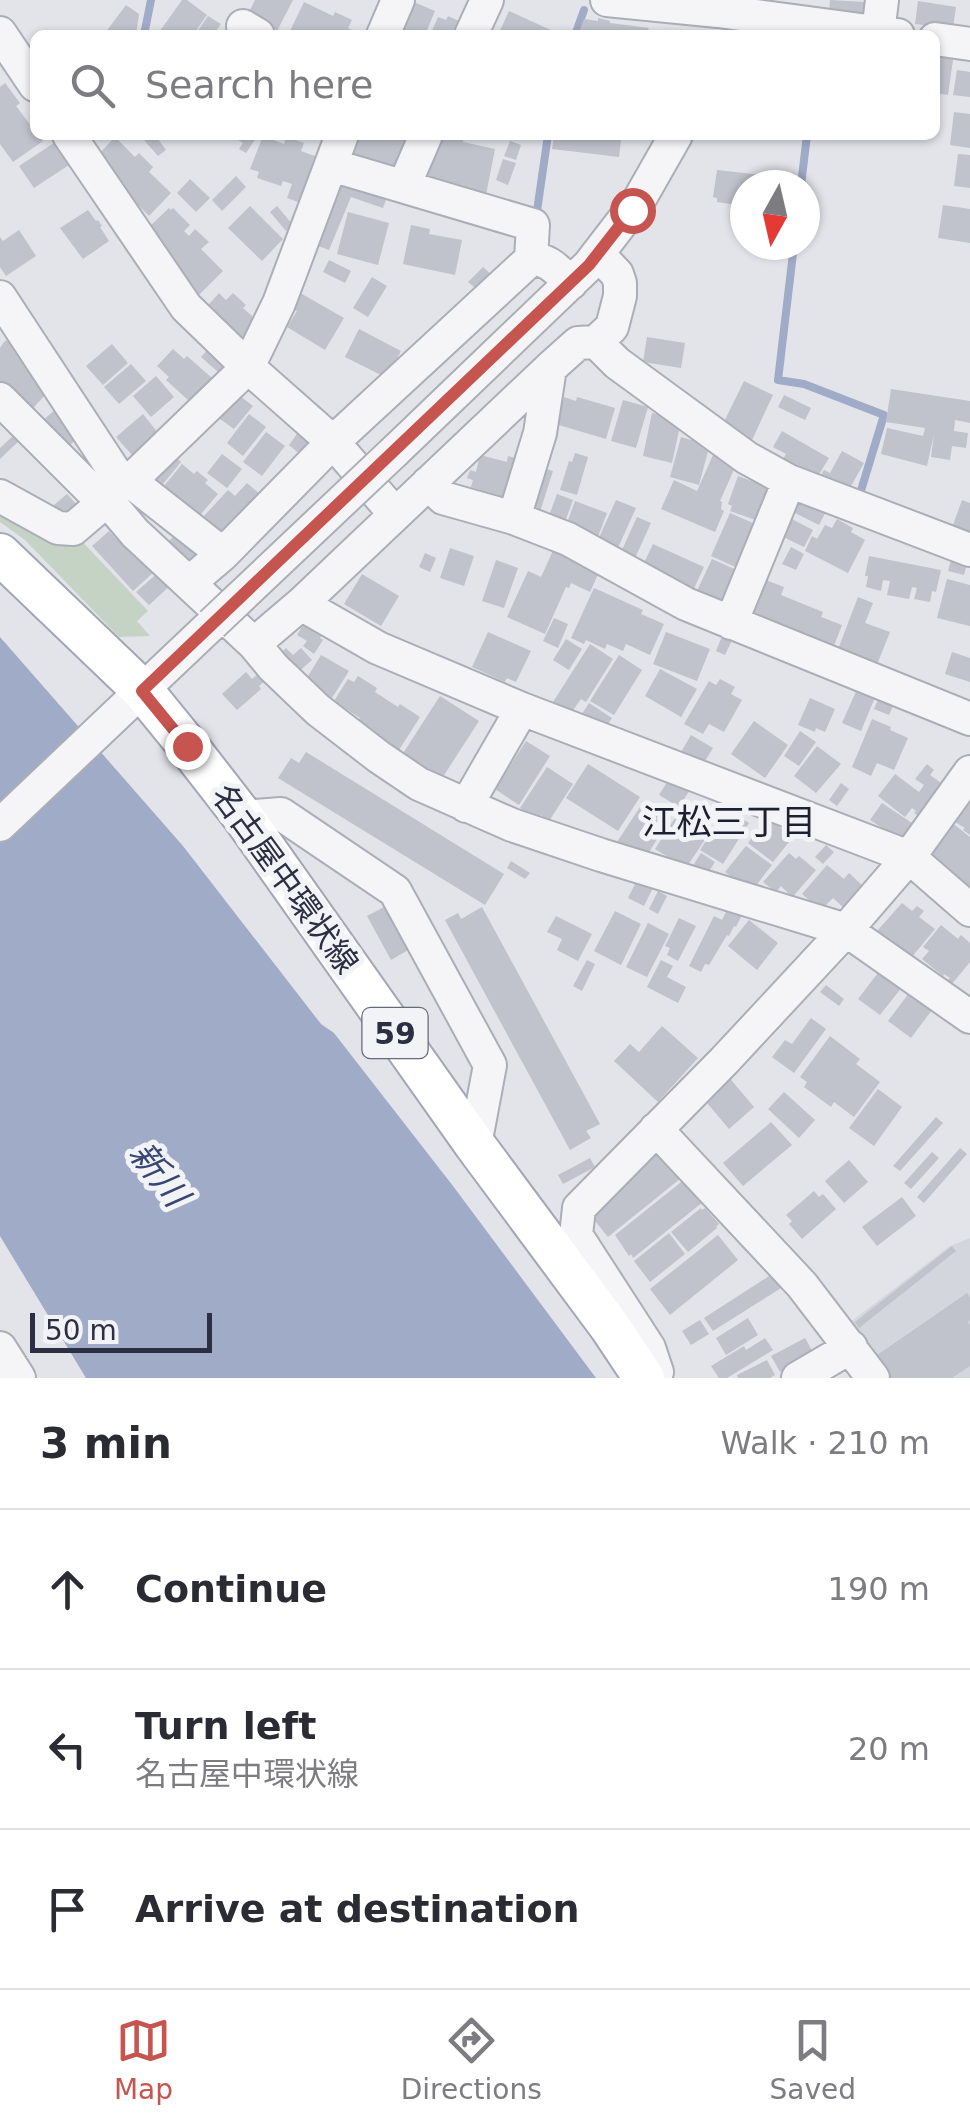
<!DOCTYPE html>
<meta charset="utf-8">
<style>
:root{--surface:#fff;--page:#f7f7f7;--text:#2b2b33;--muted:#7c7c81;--line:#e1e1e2;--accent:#c65550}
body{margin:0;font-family:"DejaVu Sans","Noto Sans JP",sans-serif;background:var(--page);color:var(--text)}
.compass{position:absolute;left:730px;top:170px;width:90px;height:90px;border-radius:50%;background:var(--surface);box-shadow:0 2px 8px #0004;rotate:188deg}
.scale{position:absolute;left:30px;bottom:25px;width:182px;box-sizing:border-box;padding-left:10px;border:5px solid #2b2f41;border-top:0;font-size:28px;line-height:35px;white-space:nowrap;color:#2b2f41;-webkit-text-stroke:8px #f2f3f7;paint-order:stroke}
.stop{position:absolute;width:30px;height:30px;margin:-22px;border:8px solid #c65550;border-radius:50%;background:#fff}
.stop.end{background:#c65550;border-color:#fff;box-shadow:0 2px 10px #0008}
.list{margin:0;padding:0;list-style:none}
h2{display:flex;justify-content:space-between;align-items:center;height:130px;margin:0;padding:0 40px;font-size:42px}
h2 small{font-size:32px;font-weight:400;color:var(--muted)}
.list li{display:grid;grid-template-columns:65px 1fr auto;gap:30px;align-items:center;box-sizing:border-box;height:160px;padding:0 40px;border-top:2px solid var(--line)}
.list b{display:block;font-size:38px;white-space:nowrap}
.list p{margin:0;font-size:32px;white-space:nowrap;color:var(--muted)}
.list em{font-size:32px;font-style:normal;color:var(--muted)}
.icon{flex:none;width:55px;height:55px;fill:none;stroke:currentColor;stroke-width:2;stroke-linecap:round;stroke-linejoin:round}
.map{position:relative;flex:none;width:970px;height:1378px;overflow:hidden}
.search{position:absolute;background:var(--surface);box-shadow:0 2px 8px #0004;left:30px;right:30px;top:30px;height:110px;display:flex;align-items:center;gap:25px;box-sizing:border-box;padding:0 35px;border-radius:15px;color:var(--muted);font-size:38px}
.sheet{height:610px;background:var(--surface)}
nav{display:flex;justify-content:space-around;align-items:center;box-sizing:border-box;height:140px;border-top:2px solid var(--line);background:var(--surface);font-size:28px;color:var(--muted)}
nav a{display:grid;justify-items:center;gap:5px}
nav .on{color:var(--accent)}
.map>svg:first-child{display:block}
.built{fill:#d4d6de}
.green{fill:#c5d3c4}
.water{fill:#a0abc7}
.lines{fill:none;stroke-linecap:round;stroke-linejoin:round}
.stream{stroke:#a0abc7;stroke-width:8}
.building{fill:#c0c2cc}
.minor-casing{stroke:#abaeb7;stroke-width:36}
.major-casing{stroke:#a2a6b5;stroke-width:44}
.minor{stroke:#f5f5f8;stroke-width:32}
.major{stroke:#fff;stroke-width:40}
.minor-bridge-casing{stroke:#abaeb7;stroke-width:36;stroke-linecap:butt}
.minor-bridge{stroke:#f5f5f8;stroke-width:32}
.route{stroke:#c65550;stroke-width:12}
.labels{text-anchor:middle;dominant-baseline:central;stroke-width:10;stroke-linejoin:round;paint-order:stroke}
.shield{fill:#f2f3f7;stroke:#676a78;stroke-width:2.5}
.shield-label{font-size:30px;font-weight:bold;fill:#2b2f41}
.street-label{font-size:32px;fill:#2b2f41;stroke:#f2f3f7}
.neighbourhood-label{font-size:35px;fill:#1d2031;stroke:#f2f3f7}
.water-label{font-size:35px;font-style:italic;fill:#384672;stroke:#f2f3f7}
</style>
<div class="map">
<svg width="970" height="1378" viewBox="0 0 970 1378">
<rect width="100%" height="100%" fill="#e2e4ea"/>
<path class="built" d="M970,1238v140h-90l-36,-51 106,-81z"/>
<path class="green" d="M0,507l75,27 73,77 -11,10 13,15 -31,1 -94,-97 -25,-18z"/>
<path class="water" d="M0,637l183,209 138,178 13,9 119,153 143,192h-510l-86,-142z"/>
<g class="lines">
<path class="stream" d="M144,35l7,-35
M575,35l9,-25
M801,185l6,-50
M536,218l12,-83
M794,245l-16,135 26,4 80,31 -25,82"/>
</g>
<path class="building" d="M182,0h5l20,15 -14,20h-36z
M255,0h38l-18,35 -30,-15z
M409,0l26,11 -10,24h-29z
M830,0l35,2 -2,13 -34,-1z
M918,1l38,6 -3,21 -38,-4z
M304,2l29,14 2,-4 17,8 -4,8 13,7h-73z
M126,5l13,9 -3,21h-29l-2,-2z
M509,11l53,24h-64z
M208,16l13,8 -8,11h-18z
M448,16l22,10 -4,9h-36l8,-18 8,3z
M598,18l12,3v2l39,5 -1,2 17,3v2h-87l6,-16 14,2z
M935,51l19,2 -6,42 -13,-2z
M957,70l13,2v25l-17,-2z
M5,83l15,20 -4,3 19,25v4h3l5,6 -30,21 -13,-18v-57z
M954,112l16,2v34l-20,-3z
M148,135h7l11,15 -8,6 -15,-17z
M230,135h28l-12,18 -7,-4 4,-6z
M350,135h50l14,5 -13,38 -59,-21z
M435,135h30l-2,7 32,7 -10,51 -16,-3 2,-9 -10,-2 -1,5 -25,-5 2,-8 -10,-2z
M554,135h55l-1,4 13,1 -2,17 -67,-8z
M263,136l21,8 2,-7 18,6 -3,8 22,8 -17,46 -19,-7 5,-14 -9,-3 -2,5 -24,-8 2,-6 -9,-3z
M115,137l20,20 4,-4 14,14 -4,5 22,21 -22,23 -56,-56z
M57,141l15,22 -38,25 -15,-22z
M510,141l11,4 -5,15 -12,-4z
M958,154l12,1v33l-16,-2z
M503,159l13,4 -8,22 -12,-5z
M717,170l55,6 -1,9h-26v43l-6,-1 2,-17 -4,-1v-4l-20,-3v-4l-4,-1z
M336,173l53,19 -6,16 -32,-11 -22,53 -19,-7z
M236,176l10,11 -24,24 -10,-11z
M190,179l20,19 -14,14 -19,-19z
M943,205l27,4v34l-32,-5z
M250,206l33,33 -21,22 -34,-33z
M277,206l16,19 -7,6 -16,-19z
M169,208l2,2 2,-2 17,17 -6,6 5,5 6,-7 14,13 -8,7 22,22 -29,29 -46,-72z
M88,210l8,11 2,-1 4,6 -2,1 9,14 -26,18 -23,-31z
M348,212l41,11 -11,42 -41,-11z
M411,225l19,4 -1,5 33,6 -7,35 -52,-11z
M19,230l17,26 -30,20 -6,-9v-30l3,4z
M329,260l22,11 -6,12 -22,-11z
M483,267l11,10 -14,15 -12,-10z
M372,277l15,9 -19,31 -15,-9z
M295,290l49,28 -19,32 -38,-23 10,-16 -4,-2z
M219,293l7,7 7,-7 13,12 -3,3 19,17 -22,23 -38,-36z
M359,329l42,22 -14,27 -42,-21z
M20,332l7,11 -13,9 9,8 -1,2 29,26 -22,25 -29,-25v-40l4,-6z
M647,337l38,6 -4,25 -38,-6z
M112,344l16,19 -25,22 -17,-19z
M212,345l19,28 -5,6 -25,-22z
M173,349l11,10 3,-3 33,29 -22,24 -32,-29 3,-3 -12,-11z
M131,364l15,17 -27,23 -15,-17z
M156,376l18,21 -23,20 -18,-21z
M744,381l29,14 -21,45 -30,-14z
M231,389l22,17 -19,23 -22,-16z
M891,389l79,12v22l-15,-3 -1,11 14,2 -2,15 -14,-2 -2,14 -19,-3 3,-23 -7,32 -46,-12 6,-26 36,8 2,-8 -39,-6z
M784,395l27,13 -6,12 -27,-13z
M564,397l12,4 1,-4 38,11 -9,31 -54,-16 7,-23 4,1z
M623,400l25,7 -12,41 -25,-7z
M57,408l24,27 -15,14 -25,-27z
M652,413l20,5 -1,6 9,2 -8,37 -29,-7z
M143,414l16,20 -26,22 -17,-19z
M249,414l17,13 -23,29 -16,-13z
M299,431l14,11 -11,14 -13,-11z
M782,431l47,27 -14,23 -34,-19 5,-8 -13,-7z
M266,432l19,14 -23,30 -19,-14z
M693,434l18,6 -12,45 -29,-8 11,-40 10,3z
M14,435l6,5 -20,19v-11z
M842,451l22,12 -14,25 -16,-9 -5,9 -12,-6 7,-12 6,3z
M171,453l10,9 -22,27 -11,-8z
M575,453l13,4 -11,38 -17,-5 9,-29 3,1z
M222,454l20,15 -15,19 -20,-15z
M480,455l27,7 1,-6 17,5 -12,39 -42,-13 2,-7 -6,-2 3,-8 6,2z
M713,455l23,10 -16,36 2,1 -1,7 3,2 -9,21 -54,-23 13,-29 23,11z
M538,459l10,4 -2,6 7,2 -14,44 -17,-6z
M182,464l12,10 3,-3 11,9 -3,3 13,11 -22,26 -36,-29z
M738,476l35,13 -12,33 -31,-11 2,-5 -4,-2z
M247,483l14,12 -37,39 -20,-18 24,-26 7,6z
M67,494l11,12 -13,12 -11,-13z
M557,494l16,6 -11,30 -16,-6z
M799,497l31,7 -11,21 -28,-14z
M616,500l20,8 -19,42 -20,-8z
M962,500l8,3v40l-21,-7z
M575,501l32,12 -11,29 -30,-16z
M730,513l32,14 -22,42 -29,-13z
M786,516l27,14 -9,17 -27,-13z
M637,517l14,6 -16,35 -14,-6z
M837,519l16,9 -2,4 14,8 -17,33 -43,-22 7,-15 5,3 8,-14 7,3z
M181,530l24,27 -17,15 -24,-27z
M109,531l8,9 6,-5 32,36 -22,20 -41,-45z
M556,544l43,28 -9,20 -19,-9 -2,5 -3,-1 -21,47 -38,-17 21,-46 13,6z
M653,544l51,23 -14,30 -49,-28z
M791,547l13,7 -8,16 -14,-6z
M450,548l24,8 -10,30 -24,-8z
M425,553l11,5 -6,14 -11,-5z
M952,555l16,5 -4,15 -16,-4z
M869,556l72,14 -5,22 -4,-1 -2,11 -16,-3 3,-11 -5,-1 -3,12 -22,-4 3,-14 -7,-1 -2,11 -15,-4 2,-11h-3z
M712,559l29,13 -15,33 -33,-6z
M496,560l22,8 -14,40 -22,-7z
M160,571l12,13 -23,21 -13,-13z
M362,574l37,22 -18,30 -37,-22z
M758,577l26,10 -3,8 42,17 -2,5 21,8 -12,31 -31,-12 4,-10 -13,-5 -3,7 -46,-18z
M947,579l23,6v41l-33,-8z
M594,588l49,22 -2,4 23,10 -14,31 -24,-11 -3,7 -16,-7 -2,5 -19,-9 -2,4 -13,-6z
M858,597l15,6 -8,20 25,9 -14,35 -39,-15z
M554,618l14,6 -10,24 -15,-7z
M305,622l20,8 -5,8 3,2 -9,14 -11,-8 4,-5 -10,-6z
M488,632l43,19 -15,31 -9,-4 -2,4 -33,-15z
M666,632l44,17 -13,32 -44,-17z
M722,636l10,4 -7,15 -9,-4z
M566,639l16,10 -13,21 -16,-10z
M590,644l23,15 -27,43 -5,-3 -10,14 -18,-11z
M286,648l7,7 8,-7 11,12 -17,15 -17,-19z
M952,652l18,6v24l-25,-8z
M321,655l28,16 -19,30 -25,-20z
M619,655l23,15 -28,45 -24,-14z
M660,669l37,20 -16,28 -36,-21z
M262,670l7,7 -10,9 2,3 -24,21 -15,-16 24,-22 6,7z
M358,676l19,12 -2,4 23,15 2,-3 20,13 -21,33 -44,-25 5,-7 -26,-17 14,-22 6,3z
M720,679l15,8 -4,7 11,6 -18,32 -15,-8 -6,10 -19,-10 25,-43 7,4z
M858,687l18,8 -15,36 -19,-8z
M881,693l15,6 -7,16 -15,-6z
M440,696l39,25 -40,62 -39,-25z
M810,698l25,11 -10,23 -9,-4 -1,4 -17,-7z
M589,703l23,15 -8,12 -26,-10z
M872,719l19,8 -1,3 18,8 -14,32 -17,-7 -6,13 -19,-9z
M754,721l34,24 -23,33 -34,-24z
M800,731l16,11 -17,24 -15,-10z
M691,735l22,13 -11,18 -22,-12z
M526,741l24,15 -31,49 -24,-16z
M817,746l24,18 -25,29 -22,-17z
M306,752l198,122 -19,31 -207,-127 13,-20 8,5z
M588,764l52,33 -22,34 -52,-33z
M927,764l7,6 -4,5 22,16 -24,32 -14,-10 2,-2 -4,-3 -7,9 -27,-21 17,-22 24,18 5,-7 -9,-6z
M547,767l26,17 -24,37 -8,-6 -3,5 -18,-12z
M670,777l20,13 -11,17 -20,-12z
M841,783l8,6 -12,17 -8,-6z
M970,783v52l-7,-5 2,-2 -17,-10z
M644,801l17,10 -3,5 10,6 -24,38 -27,-18z
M882,803l33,22 -11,17 -34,-22z
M730,804l14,9 -3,5 8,5 -26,41 -23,-14z
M767,817l26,20 -20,25 -25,-19z
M675,818l31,20 -20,30 -31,-19z
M951,822l19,15v57l-47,-35z
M826,845l8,7 -11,12 -8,-7z
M746,846l26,19 -21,27 -26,-20z
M701,853l14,9 -9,14 -14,-9z
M789,853l7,6 3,-3 17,14 -26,30 -4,-3 3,-3 -8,-8 -5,6 -13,-10z
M511,861l19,12 -5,6 -18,-11z
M827,865l17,14 5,-6 14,13 -19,22 -11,-10 -12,12 -19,-16z
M637,880l16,8 -9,18 -16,-8z
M658,891l9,5 -9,18 -9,-5z
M902,903l10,8 5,-5 7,5 -5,6 16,12 -24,29 -34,-27z
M730,904l14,7 -8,16 -2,-1 -5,10 -2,-1 -18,30 -4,-1 -4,8 -12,-6 25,-50 8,4z
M386,906l24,43 -19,11 -24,-44z
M482,907l118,217 -14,7 5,7 -21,12 -125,-230 13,-7 3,6z
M615,911l26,13 -20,41 -27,-14z
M556,916l36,18 -14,27 -21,-11 5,-11 -15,-7z
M679,918l17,8 -18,35 -11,-6 3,-7 -5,-2z
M749,920l29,23 -21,27 -29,-24z
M648,923l21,11 -22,43 -21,-10z
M941,925l17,14 3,-4 9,8v19l-18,22 -5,-3 3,-3 -6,-4 -1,2 -21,-17 7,-8 -6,-4z
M587,960l8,4 -13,27 -9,-5z
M661,960l12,6 -6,11 19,10 -8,16 -31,-16z
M884,965l22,17 -26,33 -22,-16z
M826,985l18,14 -5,7 -19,-14z
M912,989l23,17 -24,32 -23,-17z
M811,1018l15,11 -32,44 -22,-16 13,-17 7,4z
M662,1026l36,32 -40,44 -44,-41 16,-17 9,8z
M830,1036l30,23 -4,5 24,18 -26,35 -20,-15 -3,5 -27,-20 3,-5 -7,-5z
M727,1075l27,32 -25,22 -27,-32z
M878,1089l24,18 -28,39 -25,-18z
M784,1092l31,28 -16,18 -31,-29z
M936,1117l7,6 -43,48 -7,-5z
M771,1122l21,23 -49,41 -20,-23z
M655,1146l31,28 -78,63 -21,-26z
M960,1148l7,6 -43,49 -7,-6z
M932,1152l7,6 -28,31 -7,-6z
M590,1158l5,9 -32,17 -5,-9z
M849,1160l19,22 -24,21 -19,-22z
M690,1175l18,23 -75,60 -2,-4 -2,2 -14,-21z
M814,1191l5,6 4,-3 13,15 -34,30 -13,-15 3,-3 -6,-6z
M902,1197l14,19 -39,30 -15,-19z
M701,1208l1,2 3,-2 14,16 -3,3 1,1 -29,24 -17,-20z
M669,1233l16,21 -35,28 -16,-21z
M718,1235l20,25 -68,55 -20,-26z
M952,1246l4,5 -97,77 -4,-6z
M777,1271l9,14 -73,46 -9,-13z
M967,1293l3,4v23l-2,2 2,3v41l-18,12h-69l-13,-18z
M748,1318l10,17 -32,20 -10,-17z
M700,1320l9,14 -18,11 -9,-14z
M765,1338l8,12 -46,28h-8l-8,-12 33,-20 2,4z
M805,1338l9,16 -34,18 -9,-16z
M767,1360l8,15 -5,3h-32l-1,-3z"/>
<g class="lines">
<g class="minor-casing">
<path id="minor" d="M607,0l111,11 180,24
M243,26l15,9
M0,33l35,52
M878,33l4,-33
M383,35l15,-35
M471,35l16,-35
M935,39l35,5
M69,135l117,172 62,60 85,75 62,72
M331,165l202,60 -2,34
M404,186l22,-51
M0,297l122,186
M596,342l21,21 130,95 42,23 181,69
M0,399l104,104
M395,451l194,-186 50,-65 37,-65
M130,481l93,73
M428,483l15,15 71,20 54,21 118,65 284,115
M0,496l58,32 15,1 34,-29 15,-17 8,-2 118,-114 31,-64 63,-168
M107,500l28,33 119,111
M514,518l26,-85 10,-65
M189,583l34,-29 110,-112 198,-183c17,-1 28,13 40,24
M301,604l249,-236 28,-25 18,-1 16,-15 8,-31v-13l-3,-9 -19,-20
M731,623l58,-142
M466,806l56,-97
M243,817l38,-3 114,77 95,174 -15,80
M0,825l212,-201
M970,910l-61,-53 -387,-148 -144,-61 -77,-44 -47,40 19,23 45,43 61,47 40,27 93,41 89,30 245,75 124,87
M656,1129l146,156 71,93
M0,1348l19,30
M654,1378l3,-6 -8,-24 -73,-113 3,-27 145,-147 122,-131 63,-73 61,-85
M798,1378l53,-31"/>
</g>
<g class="major-casing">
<path id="major" d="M0,554l143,137 44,54 56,72 232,328 135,182 34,51"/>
</g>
<use href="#minor" class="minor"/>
<use href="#major" class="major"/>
<g class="minor-bridge-casing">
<path id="minor-bridge" d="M212,624l183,-173"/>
</g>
<use href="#minor-bridge" class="minor-bridge"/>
</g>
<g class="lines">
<path class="route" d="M187,746l-45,-55 447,-426 43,-55"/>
</g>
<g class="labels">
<rect class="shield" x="362.5" y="1008" width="65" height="50" rx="8"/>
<g class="shield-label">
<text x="395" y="1033">59</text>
</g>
<g class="street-label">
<text transform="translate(285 879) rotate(54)">名古屋中環状線</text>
</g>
<g class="neighbourhood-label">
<text x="729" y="822">江松三丁目</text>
</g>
<g class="water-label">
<text transform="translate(159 1174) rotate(52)">新川</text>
</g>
</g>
</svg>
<svg class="compass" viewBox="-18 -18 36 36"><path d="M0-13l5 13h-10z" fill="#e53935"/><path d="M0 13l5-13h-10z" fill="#7c7c81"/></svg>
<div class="scale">50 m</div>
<div class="stop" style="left:632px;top:210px"></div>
<div class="stop end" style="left:187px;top:746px"></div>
<div class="search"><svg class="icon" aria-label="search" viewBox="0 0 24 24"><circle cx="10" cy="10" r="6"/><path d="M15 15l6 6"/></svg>Search here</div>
</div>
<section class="sheet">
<h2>3 min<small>Walk · 210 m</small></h2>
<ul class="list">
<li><svg class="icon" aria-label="ahead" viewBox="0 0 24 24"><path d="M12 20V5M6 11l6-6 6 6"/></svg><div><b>Continue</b></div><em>190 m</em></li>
<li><svg class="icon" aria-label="left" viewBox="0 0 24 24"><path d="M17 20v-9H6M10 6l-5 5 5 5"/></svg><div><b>Turn left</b><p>名古屋中環状線</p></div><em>20 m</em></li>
<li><svg class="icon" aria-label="arrive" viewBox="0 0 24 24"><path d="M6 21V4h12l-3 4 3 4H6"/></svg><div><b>Arrive at destination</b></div></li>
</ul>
</section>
<nav>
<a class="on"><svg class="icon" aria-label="map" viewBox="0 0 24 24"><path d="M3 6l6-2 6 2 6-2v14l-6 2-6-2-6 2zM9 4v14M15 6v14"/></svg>Map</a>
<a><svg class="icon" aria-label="directions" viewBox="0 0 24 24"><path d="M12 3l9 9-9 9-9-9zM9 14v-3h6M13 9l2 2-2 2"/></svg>Directions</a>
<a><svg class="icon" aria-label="saved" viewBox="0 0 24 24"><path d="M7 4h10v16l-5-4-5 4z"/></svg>Saved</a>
</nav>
